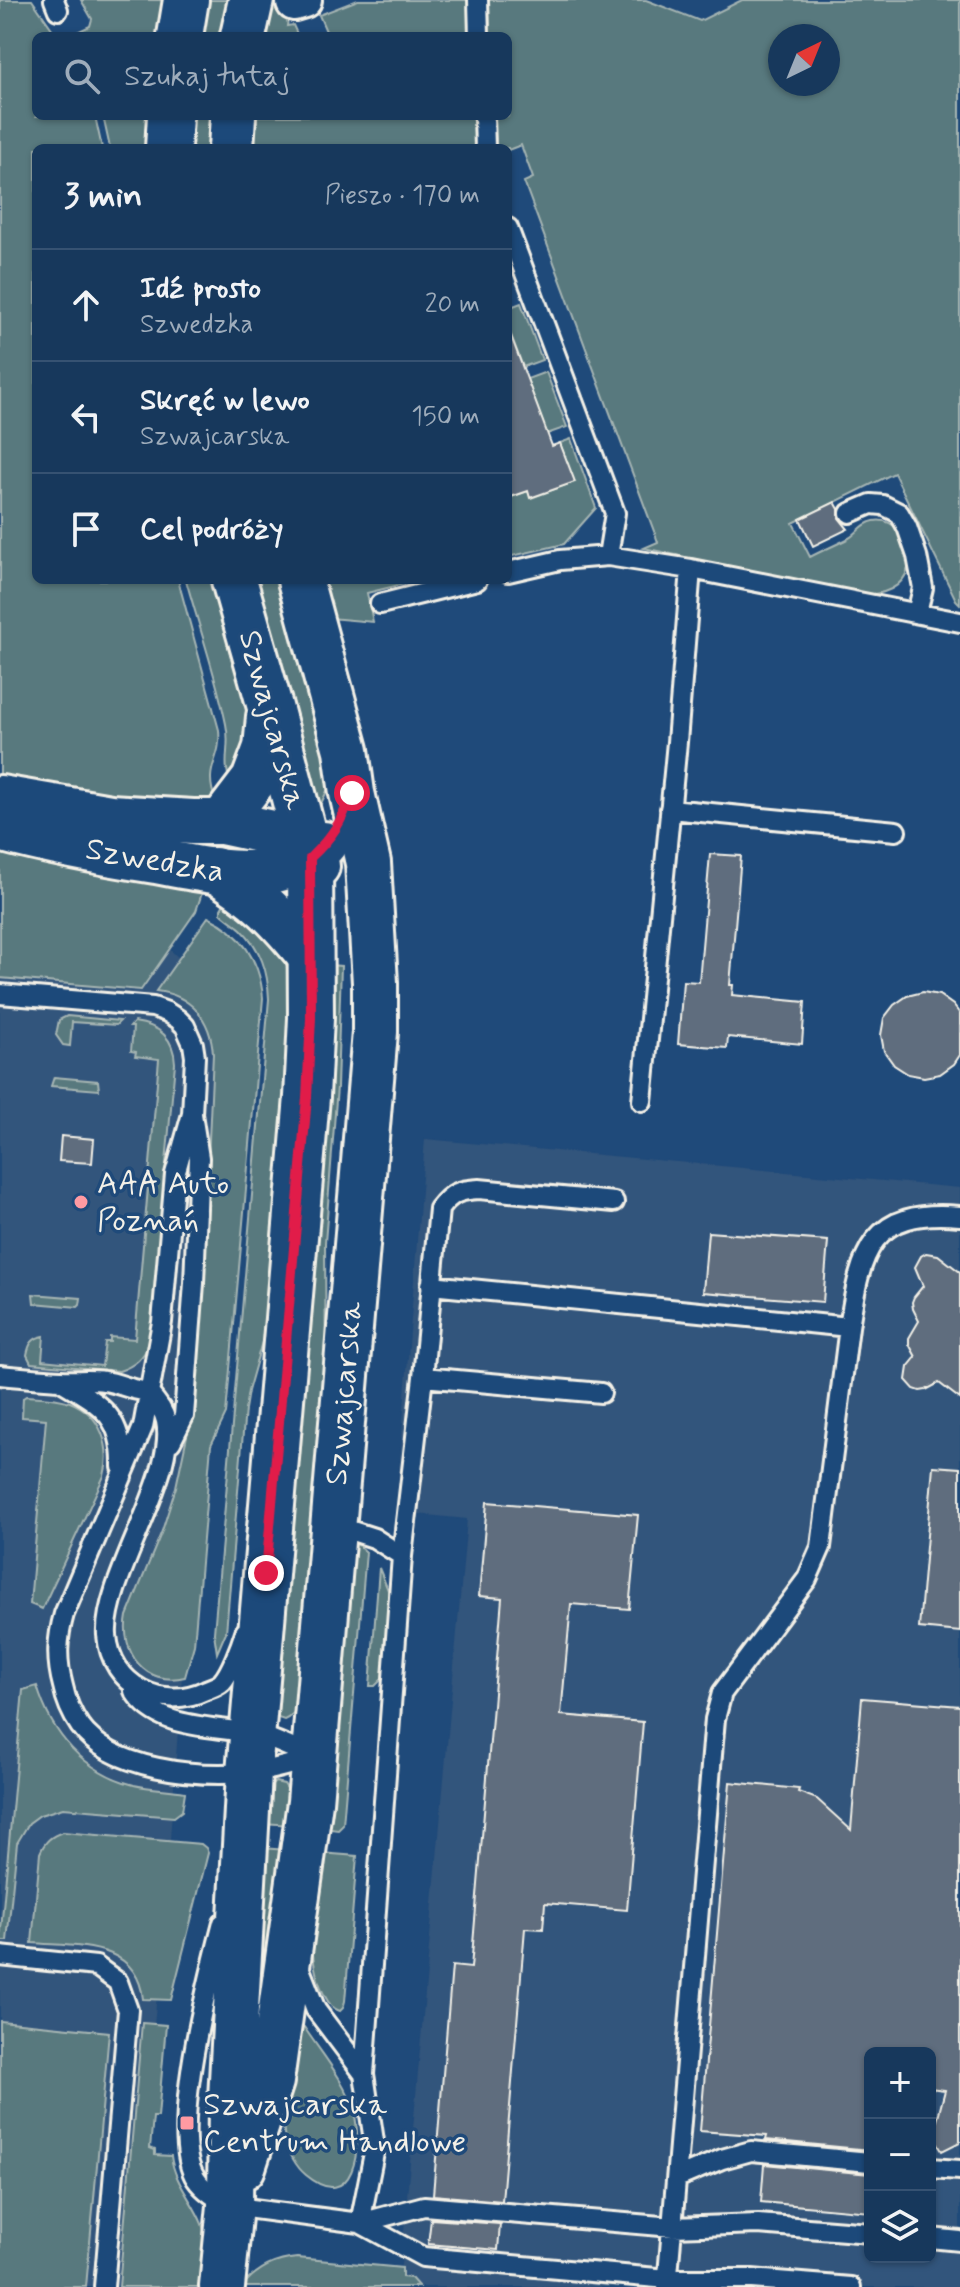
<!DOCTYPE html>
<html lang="pl">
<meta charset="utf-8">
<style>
:root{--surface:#17385c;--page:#244365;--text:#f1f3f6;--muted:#9eacbb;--line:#365272}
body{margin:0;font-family:Mynerve,sans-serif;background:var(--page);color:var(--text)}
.controls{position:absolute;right:24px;bottom:24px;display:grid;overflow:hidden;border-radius:12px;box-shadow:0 2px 6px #0004}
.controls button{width:72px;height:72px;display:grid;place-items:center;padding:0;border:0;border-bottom:2px solid var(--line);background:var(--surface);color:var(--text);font:40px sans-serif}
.compass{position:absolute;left:768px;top:24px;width:72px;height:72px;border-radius:50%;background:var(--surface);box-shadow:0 2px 6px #0004;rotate:43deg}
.stop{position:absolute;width:24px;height:24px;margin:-18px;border:6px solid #e11d48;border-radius:50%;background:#fff}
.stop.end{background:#e11d48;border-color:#fff;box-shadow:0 2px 8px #0008}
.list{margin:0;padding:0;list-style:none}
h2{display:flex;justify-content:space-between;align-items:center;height:104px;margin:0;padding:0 32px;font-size:34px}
h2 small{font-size:26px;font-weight:400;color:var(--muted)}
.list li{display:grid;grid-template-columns:52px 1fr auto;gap:24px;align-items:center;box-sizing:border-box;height:112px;padding:0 32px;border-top:2px solid var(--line)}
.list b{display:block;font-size:30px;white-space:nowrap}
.list p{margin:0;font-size:26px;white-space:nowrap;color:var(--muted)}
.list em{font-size:26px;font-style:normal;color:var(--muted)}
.icon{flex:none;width:44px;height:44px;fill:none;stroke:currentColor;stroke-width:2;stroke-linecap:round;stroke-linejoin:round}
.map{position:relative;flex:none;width:960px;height:2287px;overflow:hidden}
.search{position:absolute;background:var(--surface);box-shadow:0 2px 6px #0004;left:32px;top:32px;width:480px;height:88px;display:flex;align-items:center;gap:20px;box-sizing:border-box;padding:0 28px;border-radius:12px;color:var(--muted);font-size:30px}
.panel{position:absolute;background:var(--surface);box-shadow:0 2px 6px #0004;left:32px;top:144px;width:480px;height:440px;border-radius:12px}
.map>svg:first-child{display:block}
.built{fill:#32547b;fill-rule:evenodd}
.green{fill:#58797e;stroke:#a6b5b3;stroke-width:2;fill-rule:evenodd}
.building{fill:#5e6d7e;stroke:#f4f1e8;stroke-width:2}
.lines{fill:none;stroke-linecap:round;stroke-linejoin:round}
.service-casing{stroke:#f4f1e8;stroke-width:24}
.minor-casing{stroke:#f4f1e8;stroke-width:40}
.tertiary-casing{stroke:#f4f1e8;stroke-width:50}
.service{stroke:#1f4a7a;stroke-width:18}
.minor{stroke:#1f4a7a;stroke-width:34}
.tertiary{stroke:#1f4a7a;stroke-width:44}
.route{stroke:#e11d48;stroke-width:10}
.poi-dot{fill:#ff9aa2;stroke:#1f4a7a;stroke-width:3}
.labels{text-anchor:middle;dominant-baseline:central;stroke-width:7;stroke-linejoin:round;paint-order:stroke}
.street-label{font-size:32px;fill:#f4f1e8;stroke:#1f4a7a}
.poi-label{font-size:32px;fill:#f4f1e8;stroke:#1f4a7a;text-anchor:start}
</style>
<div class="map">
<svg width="960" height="2287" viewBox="0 0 960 2287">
<rect width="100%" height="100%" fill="#1f4a7a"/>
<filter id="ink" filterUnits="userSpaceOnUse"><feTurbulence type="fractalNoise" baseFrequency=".0125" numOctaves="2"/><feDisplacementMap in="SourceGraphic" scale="16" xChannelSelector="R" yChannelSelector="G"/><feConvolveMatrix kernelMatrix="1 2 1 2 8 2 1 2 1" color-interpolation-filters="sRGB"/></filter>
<g filter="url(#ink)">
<path class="built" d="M0,897l155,39 76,70 -67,915 -35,366h-129z
M425,1139l535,49v1099h-561l68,-768 -71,-7zM870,2053h60v204h-60z"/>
<path class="green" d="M0,0h32l25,36h-21v80h59l7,32h-66v432h142l41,150c3,33 -17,35 -3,72l-216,-12z
M81,0h86l-6,36h-83l-1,-4 13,-6 2,-7z
M204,0h28l-6,36h-28z
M268,0h23l-4,26 6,-1 5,11h-37z
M358,0h111l2,36h-143l-9,-21z
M489,0h157l54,21 42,-21h218v604l-4,-4 -62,-127 -101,50 17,34c13,-7 26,-12 39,-19 9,-5 13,-15 25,-17 40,-7 61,82 -20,73l-210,-46 14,-6 -134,-360 9,-4 -12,-33 -13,5v-2h-12l-2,-32h14v-80h-18zM780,36h48v48h-48z
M103,116h50l-2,32h-41z
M188,116h28l-3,32h-27z
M251,116h224l2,32h-228z
M521,303l21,57 -19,7 -15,-40v-19z
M546,372l21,55 -20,7 -20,-55z
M571,439l25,69 -32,36 -56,13v-59l20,-7 3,7 43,-16 -14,-39z
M186,580h30l40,140 -22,69c-15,-27 -2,-38 -8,-65 -10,-49 -27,-97 -40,-144z
M253,580h29l48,195 -2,14 -10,21z
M320,580h99l-52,13 6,29 -43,-4z
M0,847l204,40 -8,24 -55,79 -141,-12z
M228,897l55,59 9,27 2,26 -25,308 -21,74 -3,18 -19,223 -9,21 -3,-20 55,-634c-1,-28 -8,-50 -28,-70 -7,-6 -14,-10 -20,-16v-4z
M208,917c34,16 52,44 55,81l-37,416 -15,31 -17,200 -9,32c-40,10 -65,-25 -58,-61l35,-85 14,-44 17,-79 6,-55 14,-299c-2,-35 -22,-59 -57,-63z
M329,965l12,1 -4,121 -12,156 1,140 -24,306c-3,12 -5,26 -18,31l-6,-2 -5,-5z
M67,1016l53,5 -4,4 -44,-3 -2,24 -7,-1 -7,-10 3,-15z
M134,1022c25,3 40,16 41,41l-25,279c-6,15 -15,24 -31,29l-88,-8 -4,-8c2,-11 5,-17 17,-19l-2,24 60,6 3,-24h5v-5l25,2 24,-280 -24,-3 1,-4 -5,-1 2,-24h-3z
M54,1077l44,4 1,9 -48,-4z
M33,1294l48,4 -1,7 -2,2 -44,-4z
M26,1396c14,1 30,1 44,6 31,12 42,45 34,74l-62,133 -12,-5 16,-185 -24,-2 1,-19z
M354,1541l12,11 -23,273 -5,5 -16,-2z
M379,1568l9,22 1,12 -7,77 -7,7h-5z
M37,1686c14,48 47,86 97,99 17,4 34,4 51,7l-3,19 -8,6 -111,-9 -23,7 -11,8 -12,20 -10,98h-7l23,-251z
M275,1782l9,2 4,6 3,19 -1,16 -26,-2 4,-34z
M63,1832l138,12 5,4 2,5 -37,147 -28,-1c-6,-58 -66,-52 -111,-56l8,-90c5,-12 11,-17 23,-21z
M261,1848l26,2 -44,293z
M320,1853l37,3 -12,145 -2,7 -3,3c-8,-3 -10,-6 -14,-13 -24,-43 -11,-97 -6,-145z
M0,2021l109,11 -23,255h-86z
M142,2023l24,2 -8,92h-5l-3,31 5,2v5l16,1c3,26 22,45 31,68 7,19 3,43 3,63h-86z
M300,2025l4,2c17,26 42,54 50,85 9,34 0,103 -48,63 -10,-8 -18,-23 -21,-36 -6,-26 7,-82 11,-111z
M297,2258l105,10v9l9,1 8,9h-177c14,-18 31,-27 55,-29z"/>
<path class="building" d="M511,336l41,110 8,-3 15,39 -45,16 -2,-7 -20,7v-161z
M835,502l4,7v9l9,11 -35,17 -13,-27z
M710,854l31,2 -11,129h3l-1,10 73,7 -3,42 -74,-7 -1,11 -49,-4 5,-63 16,1z
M923,992l16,3 14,10 7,9v41l-6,9 -14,10 -16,3 -16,-3 -14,-9 -10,-14 -3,-16 3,-17 10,-13 13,-9z
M61,1136l33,3 -2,24 -33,-2z
M708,1232l120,9 -5,61 -120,-10z
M926,1253l12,2 22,17v127l-21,-16 -13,7 -6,1 -6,-2 -8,-9 2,-13 8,-10 -7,-13v-6l10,-17 -6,-12 -1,-7 2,-5 9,-11 -8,-19 6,-11z
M933,1466l27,2v164l-41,-4z
M487,1502l151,13 -9,94 -58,-5 -10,111 82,7 -16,188 -82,-7 -2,26 -18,-1 -23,273 -69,-6 19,-229 19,2 31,-370 -23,-2z
M862,1698l98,8v436l-18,9 -9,-15 12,-46 -15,-2v-35h-60v97l-104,-10 1,-4 -67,-5 30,-349 69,7 -1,3 19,7 34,31z
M764,2164l106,10v38l-109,-10z
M431,2219l69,5 -2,26 -70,-6z"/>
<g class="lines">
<g class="service-casing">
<path id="service" d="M54,0l4,10
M478,0l1,36
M484,116l1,32
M508,228l107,285 -7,43
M850,513l21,-9 12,1 16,8 8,14 10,29 6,32 -6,25
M508,572l52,-12 48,-4 83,13 269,53
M380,604l97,-24
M670,809l226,22
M0,994l153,13 14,5 11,7 7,7 8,18 2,13 -3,57 7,44 -5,125 -10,133 -13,26
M642,1101l35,-359 14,-173
M192,1114l-17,60 -13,148 -19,105 -79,187c-7,25 -8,46 -1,72 3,15 8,27 17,40 32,44 116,51 166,47 22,-1 45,-9 66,-15
M431,1285l418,42c12,-76 21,-119 111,-111
M0,1375c20,2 41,4 61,5 14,1 29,-1 43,1 9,1 19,5 29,8 5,1 13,2 17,6 4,3 8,10 11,14 30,47 -58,167 -54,226 4,51 55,76 99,55 5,-2 12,-4 16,-8 9,-10 19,-37 23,-50
M423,1377l178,16
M61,1381c40,24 62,35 61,86
M334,1525l40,13 28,18
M134,1691c25,40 80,34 120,43 20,5 39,15 58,23
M223,1923c-13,50 -56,214 -27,256 8,12 22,20 34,27l130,17 63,34 245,22h84l99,8
M0,1956l96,10 22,16 10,28 -24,277
M298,1964l18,46 48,64 11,74 -15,75 64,-17 249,21 85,-3 112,9
M364,2074l38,-518 21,-179 16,-168c12,-16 20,-19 40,-20l135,13
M930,2168l30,2
M677,2178l45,-19 29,-8 119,11
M930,2238l30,3
M667,2287l48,-568 7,-26 85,-114 14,-32 28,-220"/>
</g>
<g class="minor-casing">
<path id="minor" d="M294,3l10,-3"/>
</g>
<g class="tertiary-casing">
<g id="tertiary">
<path d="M180,36l6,-36"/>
<path d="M243,36l8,-36"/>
<path d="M168,148l2,-32"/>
<path d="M231,148l2,-32"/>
<path d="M0,798l110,19 83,5h29l51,11 37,25 7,8"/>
<path d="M222,822l32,-42 12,-32 3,-31"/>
<path id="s1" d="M0,829c51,14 104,24 156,32 37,7 78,16 115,10 22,-4 38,-12 53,-27"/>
<path d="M215,870c43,26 64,48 95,86"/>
<path id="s2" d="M243,2167l28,-86 39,-279 65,-770v-49l-7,-120 -16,-70 -6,-43 -46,-170"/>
<path d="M222,2287l8,-81 1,-107 18,-326 58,-676 4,-79 -1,-160 -40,-151 -36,-127"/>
</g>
</g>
<use href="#service" class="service"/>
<use href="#minor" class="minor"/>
<use href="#tertiary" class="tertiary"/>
</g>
</g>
<g class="lines" filter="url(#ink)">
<path class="route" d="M266,1573l41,-476 4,-79 -1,-160c23,-22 31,-35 42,-65"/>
</g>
<g class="poi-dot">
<circle cx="81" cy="1202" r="8"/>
<rect x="179" y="2115" width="16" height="16" rx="4"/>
</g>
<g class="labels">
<g class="street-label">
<text transform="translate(272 720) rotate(75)">Szwajcarska</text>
<text stroke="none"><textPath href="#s1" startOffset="158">Szwedzka</textPath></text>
<text stroke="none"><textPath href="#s2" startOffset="782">Szwajcarska</textPath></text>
</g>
<g class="poi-label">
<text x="97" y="1184">AAA Auto<tspan x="97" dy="37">Poznań</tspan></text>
<text x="203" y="2105">Szwajcarska<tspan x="203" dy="37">Centrum Handlowe</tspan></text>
</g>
</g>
</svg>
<div class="controls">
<button>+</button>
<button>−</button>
<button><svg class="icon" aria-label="layers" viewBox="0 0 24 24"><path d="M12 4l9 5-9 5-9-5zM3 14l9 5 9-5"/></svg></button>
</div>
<svg class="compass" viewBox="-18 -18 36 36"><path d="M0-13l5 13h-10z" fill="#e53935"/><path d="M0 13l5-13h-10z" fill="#9eacbb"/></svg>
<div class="stop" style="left:352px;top:793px"></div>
<div class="stop end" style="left:266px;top:1573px"></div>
<div class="search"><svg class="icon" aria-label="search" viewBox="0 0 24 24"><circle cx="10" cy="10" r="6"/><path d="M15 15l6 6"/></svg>Szukaj tutaj</div>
<section class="panel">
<h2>3 min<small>Pieszo · 170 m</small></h2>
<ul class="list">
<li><svg class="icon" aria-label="ahead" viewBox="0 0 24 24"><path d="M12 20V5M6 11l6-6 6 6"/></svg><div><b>Idź prosto</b><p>Szwedzka</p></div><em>20 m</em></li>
<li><svg class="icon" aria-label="left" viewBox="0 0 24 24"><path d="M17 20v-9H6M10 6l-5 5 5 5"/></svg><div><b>Skręć w lewo</b><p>Szwajcarska</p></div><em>150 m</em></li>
<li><svg class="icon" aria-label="arrive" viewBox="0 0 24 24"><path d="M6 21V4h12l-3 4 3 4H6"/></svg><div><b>Cel podróży</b></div></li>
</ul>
</section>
</div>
